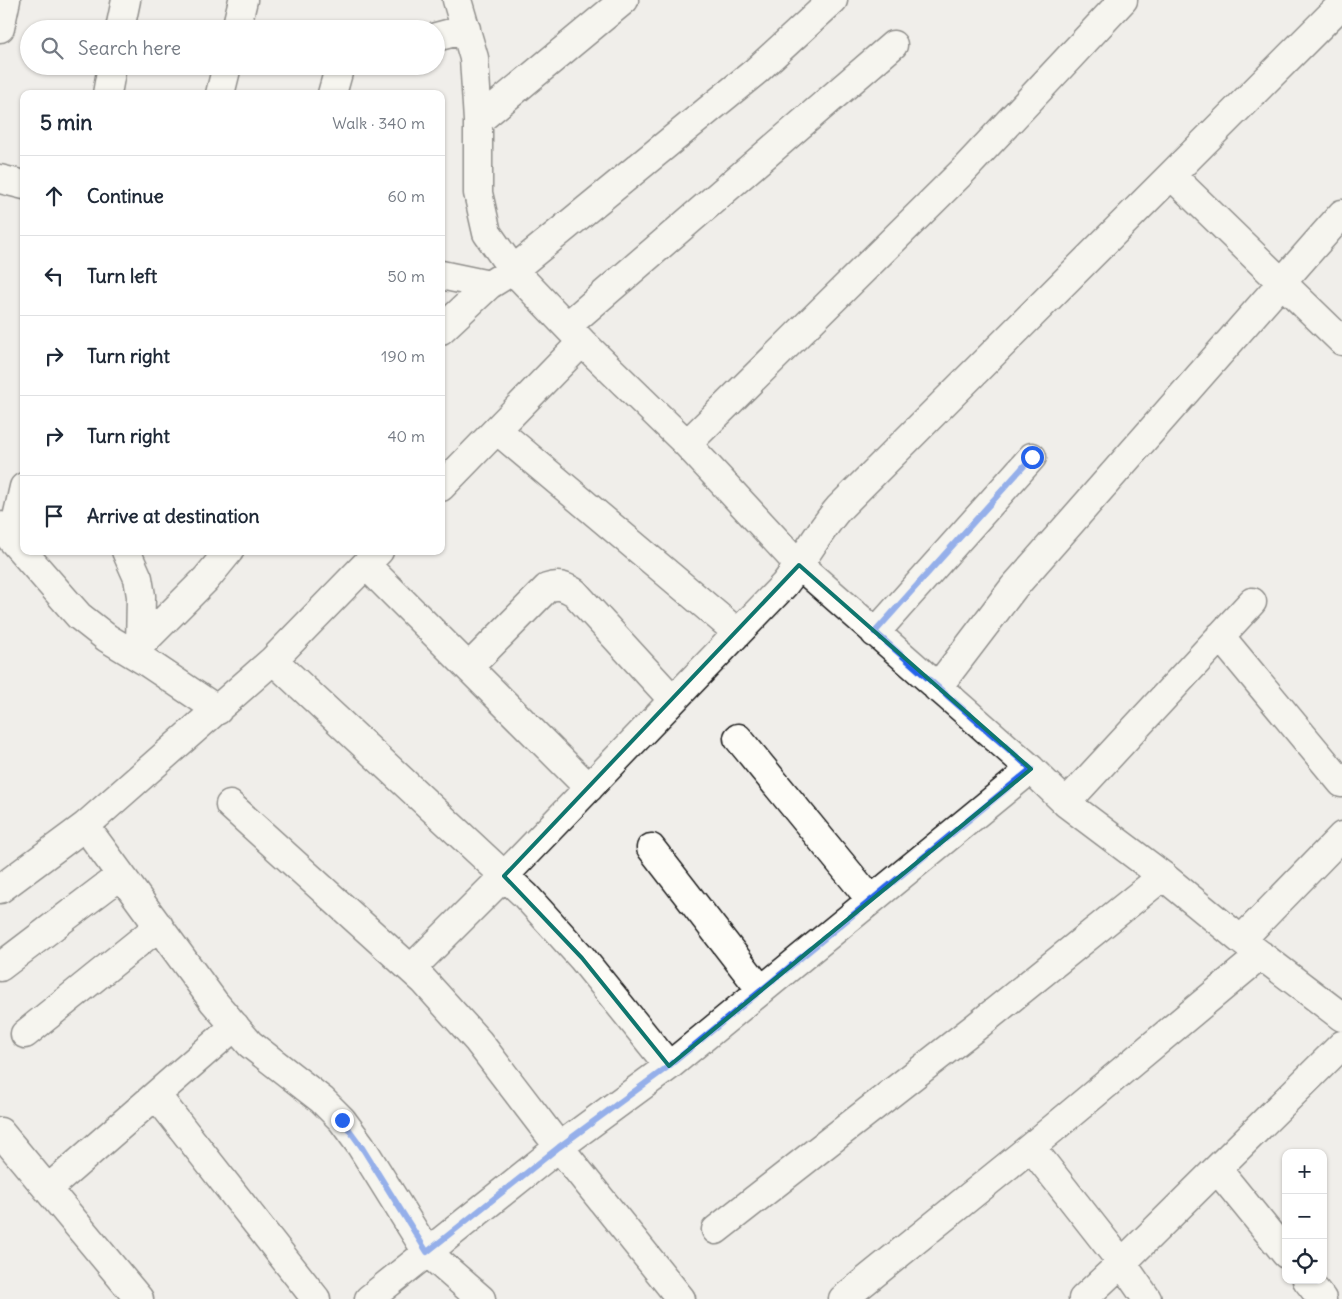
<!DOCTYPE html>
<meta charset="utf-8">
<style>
:root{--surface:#fff;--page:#f6f6f7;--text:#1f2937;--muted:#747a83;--line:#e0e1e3}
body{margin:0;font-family:Delius,sans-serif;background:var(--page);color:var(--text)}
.controls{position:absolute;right:15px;bottom:15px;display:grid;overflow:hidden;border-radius:10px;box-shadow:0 1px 4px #0004}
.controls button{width:45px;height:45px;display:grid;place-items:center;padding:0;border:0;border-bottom:1px solid var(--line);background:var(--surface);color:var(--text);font:25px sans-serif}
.stop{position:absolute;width:15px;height:15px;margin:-11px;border:4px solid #2563eb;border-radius:50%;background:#fff}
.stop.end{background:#2563eb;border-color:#fff;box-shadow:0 1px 5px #0008}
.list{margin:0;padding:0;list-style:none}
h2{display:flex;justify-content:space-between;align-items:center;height:65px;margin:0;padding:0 20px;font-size:21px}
h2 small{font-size:16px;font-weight:400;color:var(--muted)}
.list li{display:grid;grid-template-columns:32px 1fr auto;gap:15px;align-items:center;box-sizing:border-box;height:80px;padding:0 20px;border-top:1px solid var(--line)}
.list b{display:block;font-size:19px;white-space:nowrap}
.list em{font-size:16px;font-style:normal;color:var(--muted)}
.icon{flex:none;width:28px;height:28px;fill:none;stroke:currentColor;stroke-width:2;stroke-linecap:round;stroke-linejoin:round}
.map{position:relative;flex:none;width:1342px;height:1299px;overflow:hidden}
.search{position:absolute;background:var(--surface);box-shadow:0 1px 4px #0004;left:20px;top:20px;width:425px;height:55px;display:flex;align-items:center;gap:12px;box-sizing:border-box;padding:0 18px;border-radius:28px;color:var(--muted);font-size:19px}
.panel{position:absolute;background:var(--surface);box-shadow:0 1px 4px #0004;left:20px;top:90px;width:425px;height:465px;border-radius:10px}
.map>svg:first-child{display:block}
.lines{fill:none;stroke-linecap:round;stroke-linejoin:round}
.minor-casing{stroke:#1c1c1c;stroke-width:31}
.tertiary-casing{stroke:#1c1c1c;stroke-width:31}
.minor{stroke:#fdfcf7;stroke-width:28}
.tertiary{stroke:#fdfcf7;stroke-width:28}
.route{stroke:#2563eb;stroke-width:6}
.marked{fill:none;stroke:#0f766e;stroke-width:4;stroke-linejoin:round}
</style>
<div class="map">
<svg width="1342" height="1299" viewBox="0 0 1342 1299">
<rect width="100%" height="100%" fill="#f0eeea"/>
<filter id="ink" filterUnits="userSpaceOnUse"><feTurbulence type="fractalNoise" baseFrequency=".02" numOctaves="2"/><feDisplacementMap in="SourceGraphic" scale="10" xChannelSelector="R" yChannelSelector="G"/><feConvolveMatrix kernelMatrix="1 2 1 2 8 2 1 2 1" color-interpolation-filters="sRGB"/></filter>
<g filter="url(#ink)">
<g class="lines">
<g class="minor-casing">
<path id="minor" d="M457,0l17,58 4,63v72l9,40 26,37 69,72 105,102 112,121 232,204 35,34 97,73 78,64 101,77
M120,29l6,-29
M236,29l7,-29
M436,37l30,-8
M107,94l5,-28
M220,94l7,-28
M332,94l7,-25 3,-3
M478,121l146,-121
M1172,176l170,165
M0,179l24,6
M441,275l48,10
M567,326l326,-281
M441,330l48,-45 24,-15 243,-199 77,-71
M497,430l241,203
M687,444l274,-271 162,-173
M441,487l141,-145
M0,526l79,90 28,22 38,23 73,49
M12,540l12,-53
M126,551l12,27 3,18 -1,50
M366,565l223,223
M875,633l157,-176
M1220,636l122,147
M132,653l74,-74 23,-28
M273,660l252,235 57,63 87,108
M469,667l78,-79c11,-4 17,-2 27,4l99,108
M937,688l77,-101 328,-373
M738,738l133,162
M1066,803l186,-201
M230,805l194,176 54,60 81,106 122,152
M85,826l129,176 36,42 72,56 20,20 19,26 66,106 54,47
M651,848l110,142
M0,889l85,-63 188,-166 106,-109
M1241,940l101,-104
M0,967l121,-92
M411,969l93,-93 280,-291c20,-25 34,-53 55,-77l503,-504
M25,1034l134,-108
M156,1095l160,204
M0,1132l139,167
M1031,1147l91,116 25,36
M1217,1169l69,85
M48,1189l187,-163
M716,1230l261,-204 186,-150
M1307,1280l15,19
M369,1299l190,-152 110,-81 362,-297
M843,1299l188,-152 230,-192
M1083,1299l49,-46 210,-208"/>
</g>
<g class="tertiary-casing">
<path id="tertiary" d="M0,28l6,-28"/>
</g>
<use href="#minor" class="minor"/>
<use href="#tertiary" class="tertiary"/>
</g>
</g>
<g class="lines" filter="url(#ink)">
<path class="route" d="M342,1120l19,26 66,106 132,-105 110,-81 362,-297 -156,-137 157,-175"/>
</g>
<path d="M0 0H1342V1299H0ZM799,565l232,204 -362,297 -87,-108 -78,-82z" fill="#f0eeea" fill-opacity=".55" fill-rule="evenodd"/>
<path class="marked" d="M799,565l232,204 -362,297 -87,-108 -78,-82z"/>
</svg>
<div class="controls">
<button>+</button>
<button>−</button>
<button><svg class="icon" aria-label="locate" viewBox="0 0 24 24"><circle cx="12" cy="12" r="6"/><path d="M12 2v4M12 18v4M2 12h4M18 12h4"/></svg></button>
</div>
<div class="stop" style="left:1032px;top:457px"></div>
<div class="stop end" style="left:342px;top:1120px"></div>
<div class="search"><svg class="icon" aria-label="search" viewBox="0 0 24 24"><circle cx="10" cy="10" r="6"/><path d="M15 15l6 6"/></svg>Search here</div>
<section class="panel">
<h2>5 min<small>Walk · 340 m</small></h2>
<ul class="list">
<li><svg class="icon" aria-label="ahead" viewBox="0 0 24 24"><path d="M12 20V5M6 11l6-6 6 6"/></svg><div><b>Continue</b></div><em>60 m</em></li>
<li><svg class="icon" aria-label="left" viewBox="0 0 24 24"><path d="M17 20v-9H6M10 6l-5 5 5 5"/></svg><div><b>Turn left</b></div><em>50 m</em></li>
<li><svg class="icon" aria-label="right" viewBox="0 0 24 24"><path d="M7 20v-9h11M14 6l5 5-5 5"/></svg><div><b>Turn right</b></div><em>190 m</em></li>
<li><svg class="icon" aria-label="right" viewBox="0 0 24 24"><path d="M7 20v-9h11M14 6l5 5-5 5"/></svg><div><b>Turn right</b></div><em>40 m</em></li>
<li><svg class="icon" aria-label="arrive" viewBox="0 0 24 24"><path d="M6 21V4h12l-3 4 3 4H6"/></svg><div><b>Arrive at destination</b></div></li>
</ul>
</section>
</div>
